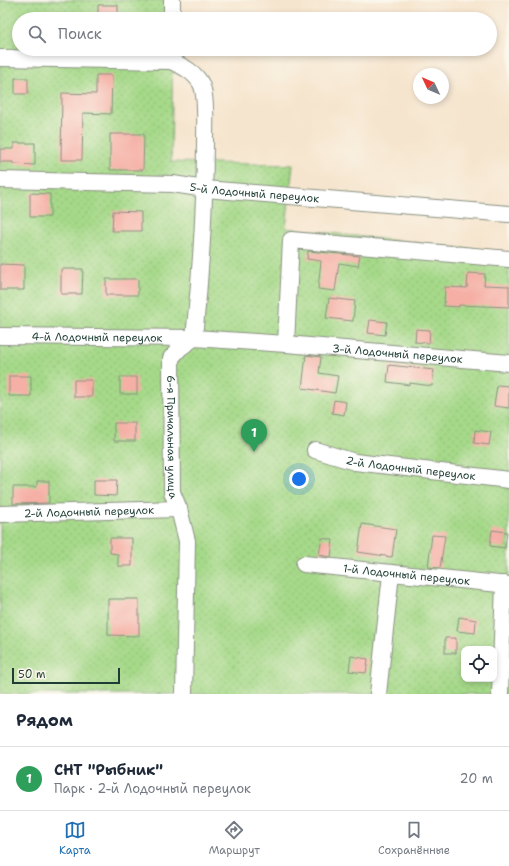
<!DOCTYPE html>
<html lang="ru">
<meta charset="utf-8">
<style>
:root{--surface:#fff;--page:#f6f6f7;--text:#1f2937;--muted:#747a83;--line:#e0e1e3;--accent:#1f6fb2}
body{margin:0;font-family:"Shantell Sans",sans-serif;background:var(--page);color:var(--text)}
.controls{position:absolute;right:12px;bottom:12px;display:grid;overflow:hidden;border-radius:8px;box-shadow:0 2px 6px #0003}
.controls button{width:36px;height:36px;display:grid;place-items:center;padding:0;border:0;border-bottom:1px solid var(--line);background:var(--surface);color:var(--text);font:20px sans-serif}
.compass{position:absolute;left:413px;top:68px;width:36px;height:36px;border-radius:50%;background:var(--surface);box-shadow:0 2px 6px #0003;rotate:314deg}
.scale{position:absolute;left:12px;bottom:10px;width:108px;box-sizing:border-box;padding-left:4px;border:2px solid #1f3d34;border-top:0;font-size:11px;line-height:14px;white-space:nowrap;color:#1f3d34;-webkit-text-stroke:3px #fbf7ec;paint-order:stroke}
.you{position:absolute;left:299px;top:479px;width:14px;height:14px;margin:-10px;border:3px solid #fff;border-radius:50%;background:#1a73e8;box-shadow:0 0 0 6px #1a73e833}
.badge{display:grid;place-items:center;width:26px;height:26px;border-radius:50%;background:var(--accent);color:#fff;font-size:13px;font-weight:700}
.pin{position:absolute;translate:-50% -33px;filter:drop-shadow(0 1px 2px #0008)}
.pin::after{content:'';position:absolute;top:21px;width:14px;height:12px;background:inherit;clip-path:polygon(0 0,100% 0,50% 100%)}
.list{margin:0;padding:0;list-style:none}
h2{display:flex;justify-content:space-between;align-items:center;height:52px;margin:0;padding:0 16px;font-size:17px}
h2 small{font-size:13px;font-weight:400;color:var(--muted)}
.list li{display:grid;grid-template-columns:26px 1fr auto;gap:12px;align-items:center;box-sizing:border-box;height:64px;padding:0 16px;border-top:1px solid var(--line)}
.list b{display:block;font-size:15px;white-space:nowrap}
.list p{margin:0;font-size:13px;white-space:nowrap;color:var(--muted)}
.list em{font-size:13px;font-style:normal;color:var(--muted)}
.icon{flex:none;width:22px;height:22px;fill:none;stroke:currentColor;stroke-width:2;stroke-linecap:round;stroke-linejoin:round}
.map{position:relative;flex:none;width:509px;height:694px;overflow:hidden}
.search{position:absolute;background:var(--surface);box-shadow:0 2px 6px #0003;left:12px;right:12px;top:12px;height:44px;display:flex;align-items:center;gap:10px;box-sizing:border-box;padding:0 14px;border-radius:22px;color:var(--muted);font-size:15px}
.sheet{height:116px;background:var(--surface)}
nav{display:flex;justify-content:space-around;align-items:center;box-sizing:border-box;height:56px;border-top:1px solid var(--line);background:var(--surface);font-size:11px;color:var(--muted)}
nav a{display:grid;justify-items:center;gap:2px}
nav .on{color:var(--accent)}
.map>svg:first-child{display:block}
.garden{fill:url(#garden-dots);stroke:#628b5e;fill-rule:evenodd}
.building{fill:#f5afa5}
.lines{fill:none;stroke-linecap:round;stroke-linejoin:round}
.street-casing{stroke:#8a9181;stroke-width:18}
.street{stroke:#fff;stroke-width:16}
.labels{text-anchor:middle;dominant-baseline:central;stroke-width:3;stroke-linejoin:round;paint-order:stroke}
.street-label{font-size:11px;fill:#1f3d34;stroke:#fbf7ec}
</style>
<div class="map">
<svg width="509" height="694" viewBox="0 0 509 694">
<defs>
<pattern id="garden-dots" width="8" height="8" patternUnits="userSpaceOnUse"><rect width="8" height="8" fill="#a6d989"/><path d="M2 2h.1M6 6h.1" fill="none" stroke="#8ebb77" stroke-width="1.8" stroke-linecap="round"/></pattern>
</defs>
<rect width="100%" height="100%" fill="#fbf7ec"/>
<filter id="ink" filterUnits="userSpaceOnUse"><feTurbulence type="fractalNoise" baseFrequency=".025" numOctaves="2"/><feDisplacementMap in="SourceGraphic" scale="8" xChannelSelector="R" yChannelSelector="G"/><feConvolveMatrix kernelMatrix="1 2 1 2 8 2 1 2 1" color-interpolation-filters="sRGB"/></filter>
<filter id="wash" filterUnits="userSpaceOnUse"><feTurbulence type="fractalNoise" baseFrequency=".012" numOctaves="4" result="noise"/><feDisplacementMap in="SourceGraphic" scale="16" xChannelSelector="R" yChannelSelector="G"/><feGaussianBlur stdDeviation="0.9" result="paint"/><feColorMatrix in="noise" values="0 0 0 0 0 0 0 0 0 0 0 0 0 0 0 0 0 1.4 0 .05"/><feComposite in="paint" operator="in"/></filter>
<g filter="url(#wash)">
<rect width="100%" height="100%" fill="#f6e5ce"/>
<path class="garden" d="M0,0h174v19h-155v30h154l-2,113 122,3 -7,63 223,26v440h-509zM464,649h30v30h-30z"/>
<g id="blocks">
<path class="building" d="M98,5h20v14h-20z
M96,75h16l-1,39 -28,-1 -1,47h-21l1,-67 34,1z
M15,78h13v16h-13z
M110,134h34l-1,36h-33z
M14,143h21v22l-22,-1v-2h-13v-13h14z
M30,193l20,1v23h-20z
M113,211l28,1v19h-29z
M308,251l52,5 -2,10 -19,-3 -4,28 -17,-2 3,-28 -14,-2z
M0,264l24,1v25h-24z
M61,269h22l-1,25h-21z
M468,273l17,1 -1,11 25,1v21l-50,-2v2l-15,-1 1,-19 22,1z
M106,279h32v16h-32z
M329,298l26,3 -2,20 -27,-3z
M370,320l17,2 -2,13 -17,-2z
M416,329l14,1 -1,13 -14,-1z
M306,355l15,2 -2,16 19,3 -3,17 -33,-5z
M389,365l45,5 -2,16 -22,-3v2l-23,-3z
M9,376h22v20h-22z
M120,377h17v17h-17z
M74,380h18v17h-18z
M497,385l12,1v22l-15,-2z
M334,400l12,2 -2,13 -12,-2z
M114,423h21v18h-21z
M475,430l16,2 -2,13 -15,-2z
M94,480h23l-1,16 -22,-1z
M37,481h12v22l-36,1v-17h24z
M362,524l34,5 -4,28 -34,-5z
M492,530l15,2 -2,16 -15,-2z
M432,535l13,1 -5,32 -12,-1z
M110,538h22v28h-14v-12l-8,-1z
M322,538l11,2 -2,17 -12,-2z
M108,599h31v37l-31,-1z
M459,617l17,3 -1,13 -18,-2z
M445,638h11v15h-11z
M351,656l17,3 -2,14 -17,-2z"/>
</g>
</g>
<g filter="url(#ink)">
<use href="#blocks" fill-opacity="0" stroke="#8a9181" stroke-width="1"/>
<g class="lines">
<g class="street-casing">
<g id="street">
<path d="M172,19v-19"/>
<path id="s1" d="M171,49v12c11,5 22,10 29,21 7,10 5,44 5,57 0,67 -4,133 -11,199l-14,10 -9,10 1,134 7,17 8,32 -3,153"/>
<path d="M0,58l171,3"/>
<path id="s2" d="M0,180l173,4 32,5 304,25"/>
<path id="s3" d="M0,336l194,2 92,6 223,19"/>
<path d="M286,344l5,-104 218,19"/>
<path id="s4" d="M315,450l40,12 154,18"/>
<path id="s5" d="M0,514l179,-5"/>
<path id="s6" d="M304,564l205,21"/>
<path d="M378,694l13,-120"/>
<path d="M500,694l4,-110"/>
</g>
</g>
<use href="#street" class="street"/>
</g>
</g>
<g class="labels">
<g class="street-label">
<text stroke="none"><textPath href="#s2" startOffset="255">5-й Лодочный переулок</textPath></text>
<text stroke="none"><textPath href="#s3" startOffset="97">4-й Лодочный переулок</textPath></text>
<text stroke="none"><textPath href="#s3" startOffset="398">3-й Лодочный переулок</textPath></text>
<text stroke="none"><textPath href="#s1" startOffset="415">6-я Причальная улица</textPath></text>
<text stroke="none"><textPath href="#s4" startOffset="98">2-й Лодочный переулок</textPath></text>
<text stroke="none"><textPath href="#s5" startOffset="89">2-й Лодочный переулок</textPath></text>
<text stroke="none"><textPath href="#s6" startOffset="103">1-й Лодочный переулок</textPath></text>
</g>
</g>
</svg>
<div class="controls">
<button><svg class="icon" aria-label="locate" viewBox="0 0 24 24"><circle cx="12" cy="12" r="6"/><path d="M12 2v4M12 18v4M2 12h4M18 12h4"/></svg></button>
</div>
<svg class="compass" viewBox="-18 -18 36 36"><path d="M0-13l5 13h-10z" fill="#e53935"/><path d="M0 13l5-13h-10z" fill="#747a83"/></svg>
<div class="scale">50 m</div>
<div class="you"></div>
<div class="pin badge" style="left:254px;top:452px;background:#2e9e5b">1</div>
<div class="search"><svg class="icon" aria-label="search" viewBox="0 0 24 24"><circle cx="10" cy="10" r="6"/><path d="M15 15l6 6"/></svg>Поиск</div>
</div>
<section class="sheet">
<h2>Рядом<small></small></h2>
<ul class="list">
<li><span class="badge" style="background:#2e9e5b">1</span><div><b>СНТ &quot;Рыбник&quot;</b><p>Парк · 2-й Лодочный переулок</p></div><em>20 m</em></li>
</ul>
</section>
<nav>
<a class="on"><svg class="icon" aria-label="map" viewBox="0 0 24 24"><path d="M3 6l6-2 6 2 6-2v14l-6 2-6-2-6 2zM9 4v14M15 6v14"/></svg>Карта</a>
<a><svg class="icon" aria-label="directions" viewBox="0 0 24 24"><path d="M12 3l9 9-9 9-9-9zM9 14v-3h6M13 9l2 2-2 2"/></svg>Маршрут</a>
<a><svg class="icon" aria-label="saved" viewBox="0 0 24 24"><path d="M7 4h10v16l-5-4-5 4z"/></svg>Сохранённые</a>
</nav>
